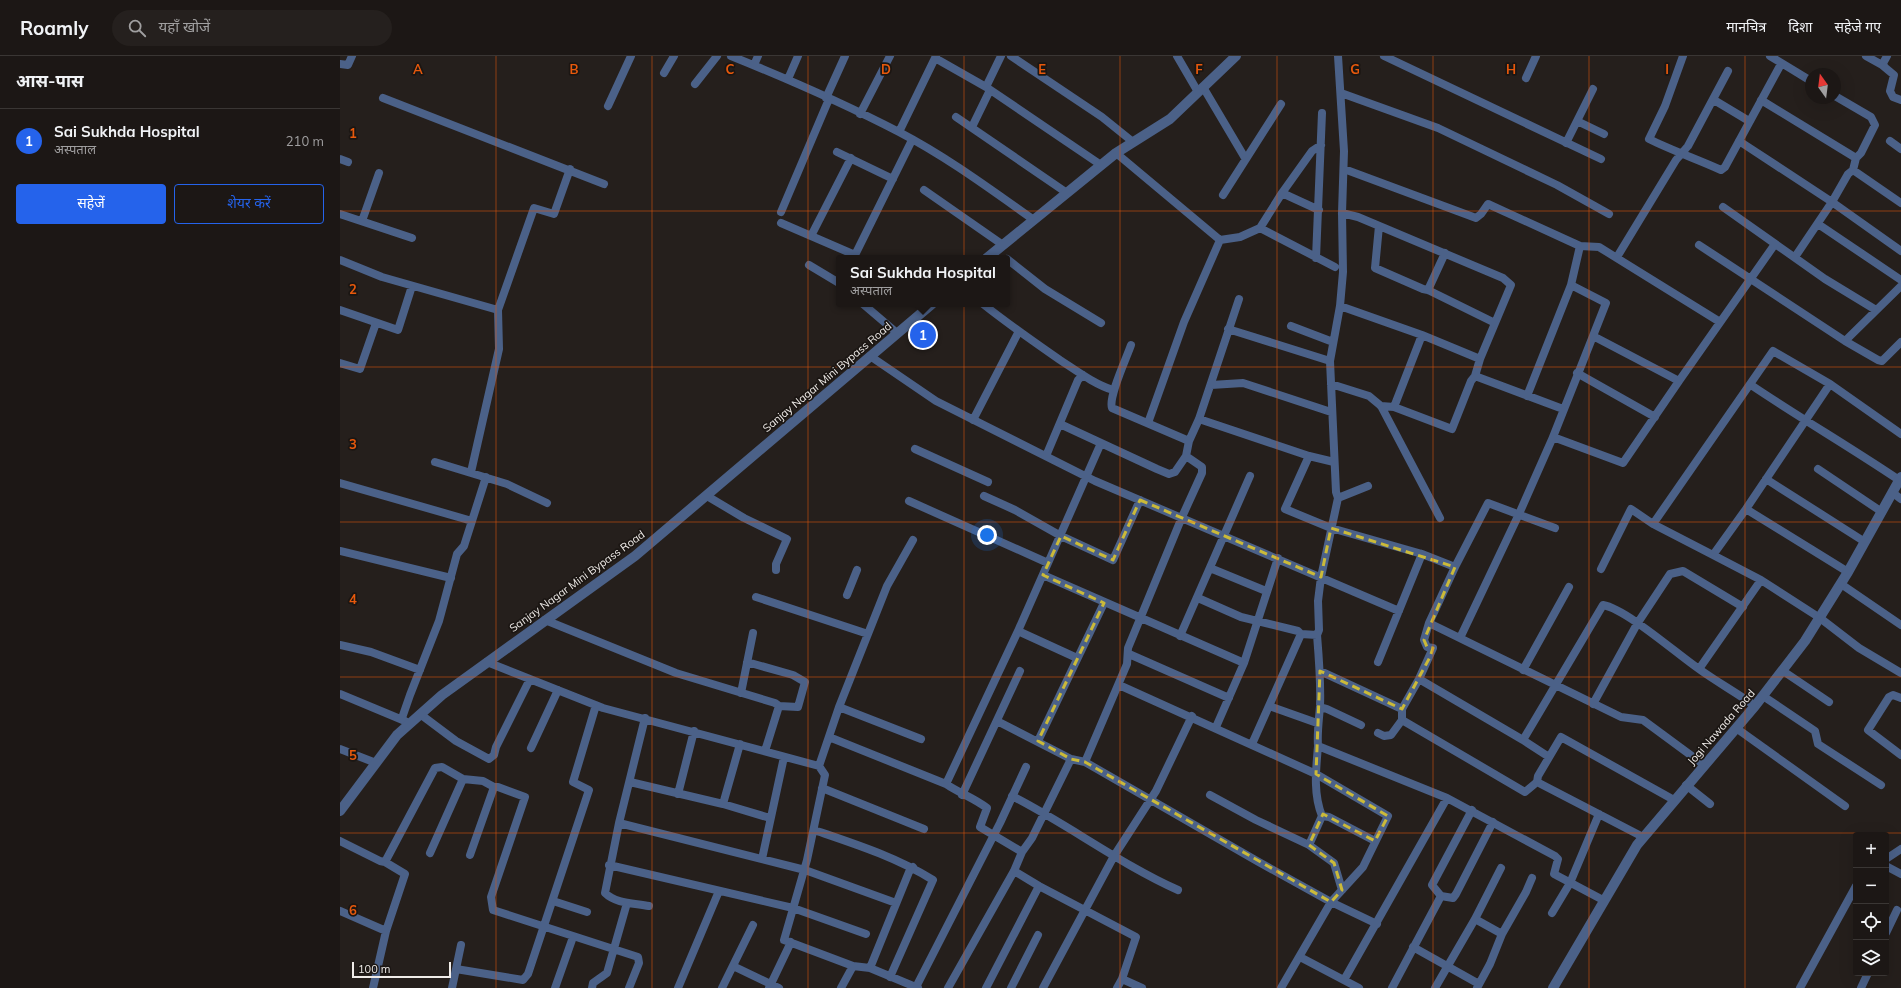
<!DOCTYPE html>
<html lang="hi">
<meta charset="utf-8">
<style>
:root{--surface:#1c1715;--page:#25201e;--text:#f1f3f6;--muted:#a09fa0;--line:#3a3634;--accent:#2563eb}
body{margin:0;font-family:Mulish,"Noto Sans Devanagari",sans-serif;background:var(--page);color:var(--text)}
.controls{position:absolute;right:12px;bottom:12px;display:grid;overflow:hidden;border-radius:4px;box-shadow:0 4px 16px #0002}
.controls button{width:36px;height:36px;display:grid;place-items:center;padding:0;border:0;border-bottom:1px solid var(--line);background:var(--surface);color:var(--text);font:20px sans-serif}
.compass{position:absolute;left:1465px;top:12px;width:36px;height:36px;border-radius:50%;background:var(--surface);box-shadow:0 4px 16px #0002;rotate:346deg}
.scale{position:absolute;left:12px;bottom:10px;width:99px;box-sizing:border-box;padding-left:4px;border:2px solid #f0ece9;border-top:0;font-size:11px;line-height:14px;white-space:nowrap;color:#f0ece9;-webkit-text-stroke:3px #1b1613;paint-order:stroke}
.you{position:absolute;left:647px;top:479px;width:14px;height:14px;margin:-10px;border:3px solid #fff;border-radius:50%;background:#1a73e8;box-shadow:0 0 0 6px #1a73e833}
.badge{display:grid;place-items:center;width:26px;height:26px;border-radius:50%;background:var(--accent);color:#fff;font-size:13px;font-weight:700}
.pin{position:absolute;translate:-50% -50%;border:2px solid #fff;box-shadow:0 1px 4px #0006}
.popup{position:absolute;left:496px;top:199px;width:174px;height:52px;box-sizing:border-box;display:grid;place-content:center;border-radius:4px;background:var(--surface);filter:drop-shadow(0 1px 3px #0005);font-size:13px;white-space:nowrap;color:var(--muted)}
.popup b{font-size:15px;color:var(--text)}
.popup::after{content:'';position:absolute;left:50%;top:100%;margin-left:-8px;border:8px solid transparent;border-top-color:var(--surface)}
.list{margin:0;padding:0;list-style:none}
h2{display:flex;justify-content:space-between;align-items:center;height:52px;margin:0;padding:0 16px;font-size:17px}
h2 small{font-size:13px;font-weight:400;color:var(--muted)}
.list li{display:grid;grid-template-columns:26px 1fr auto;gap:12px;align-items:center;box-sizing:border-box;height:64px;padding:0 16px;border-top:1px solid var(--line)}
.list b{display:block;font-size:15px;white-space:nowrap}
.list p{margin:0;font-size:13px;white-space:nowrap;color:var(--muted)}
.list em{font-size:13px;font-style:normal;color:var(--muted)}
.actions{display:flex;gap:8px;padding:12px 16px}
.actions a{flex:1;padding:9px 0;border:1px solid var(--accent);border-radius:4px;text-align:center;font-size:14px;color:var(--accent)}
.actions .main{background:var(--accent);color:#fff}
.icon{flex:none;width:22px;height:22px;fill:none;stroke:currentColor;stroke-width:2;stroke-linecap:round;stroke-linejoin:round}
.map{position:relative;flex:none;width:1561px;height:932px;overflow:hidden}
header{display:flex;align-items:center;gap:24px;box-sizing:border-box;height:56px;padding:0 20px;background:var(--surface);border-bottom:1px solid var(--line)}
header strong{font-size:19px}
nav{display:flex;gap:22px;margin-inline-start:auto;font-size:14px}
.search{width:280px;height:36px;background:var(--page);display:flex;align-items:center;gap:10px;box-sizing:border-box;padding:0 14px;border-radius:22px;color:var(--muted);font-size:15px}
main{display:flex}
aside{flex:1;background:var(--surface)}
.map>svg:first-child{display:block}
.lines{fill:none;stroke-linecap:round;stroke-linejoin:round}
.minor{stroke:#4b6188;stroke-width:8}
.tertiary{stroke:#4b6188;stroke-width:10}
.marked{fill:none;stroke:#cbba39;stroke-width:3;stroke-dasharray:8 5;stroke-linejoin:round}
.grid{fill:none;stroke:#e8590c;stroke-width:1;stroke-opacity:0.55}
.labels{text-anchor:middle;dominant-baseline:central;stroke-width:3.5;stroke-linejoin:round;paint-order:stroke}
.street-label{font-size:11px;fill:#f0ece9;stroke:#1b1613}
.grid-label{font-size:13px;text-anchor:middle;font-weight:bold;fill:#e8590c;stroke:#1b1613;stroke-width:3.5;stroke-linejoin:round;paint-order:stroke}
</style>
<header>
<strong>Roamly</strong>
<div class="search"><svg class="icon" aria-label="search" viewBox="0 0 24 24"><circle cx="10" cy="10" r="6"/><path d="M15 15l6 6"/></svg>यहाँ खोजें</div>
<nav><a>मानचित्र</a><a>दिशा</a><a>सहेजे गए</a></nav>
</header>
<main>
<aside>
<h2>आस-पास<small></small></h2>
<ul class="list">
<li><span class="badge">1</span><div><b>Sai Sukhda Hospital</b><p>अस्पताल</p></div><em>210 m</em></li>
</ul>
<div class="actions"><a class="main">सहेजें</a><a>शेयर करें</a></div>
</aside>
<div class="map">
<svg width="1561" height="932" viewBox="0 0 1561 932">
<rect width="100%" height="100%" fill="#251f1c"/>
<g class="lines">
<path class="minor" d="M391,0c57,23 114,48 168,76 48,25 91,57 135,88
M671,0l91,61 31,25
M837,0l21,36
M1044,0l217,103
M1343,0l-18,50 -16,33c24,12 48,20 72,31l4,-3 56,-103
M1430,0l41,25
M1526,0l18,10
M1547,0l-5,9 12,10 -4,16 3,6 8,3
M595,2l51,29 115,78
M0,8l8,1 4,-9
M414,9l4,-9
M324,17l10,-17
M1186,22l10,-22
M448,23l10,-23
M355,28l22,-28
M646,31l15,-31
M863,31l42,71
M1001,37l97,35 119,57 52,29
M43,42l221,86
M486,42l19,-42
M1374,44l35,21
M1421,44l95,58
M268,50l23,-50
M520,58l30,-58
M616,61l111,76
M1237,65l27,13
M632,71l18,-37
M559,76l37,-76
M1399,85l93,61 69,49
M1550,85l11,8
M1226,87l27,-54
M497,96l56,27
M776,97l104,87
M0,103l8,3
M1004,113l132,49 5,-4 7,-10 92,42 19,1 121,75
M1513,114l48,33
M584,134l79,55
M942,137l37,17
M883,139l58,-91
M1383,151l102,72 51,31
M441,156l48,-113
M1002,157l16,4 145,61 8,7 -31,74 -5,17 -4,5 -19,48 -58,-22 -13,-1
M0,158l72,24
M22,165l17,-48
M441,167l74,32 57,-115
M1478,168l83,56
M1039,170l-4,42 48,21 5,1 67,33
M920,172l75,39
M471,180l40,-78
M1359,189l146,96 56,-55
M1277,201l59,-97 12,-14 40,-75
M1455,201l37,-55 16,-28 5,-4 3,-12 5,-5 14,-28 -4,-8 -36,-21
M976,202l6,-145
M667,203l38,30 56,34
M0,204l42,17 116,33
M469,209l30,18
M1231,229l35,18 -13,33 86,45 96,-137
M1088,234l17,-37
M523,248l34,29
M643,248c25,20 51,38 77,56 17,11 34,24 53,30
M1000,250l82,29 58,24
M0,254l58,20 14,-44
M951,270l42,16
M888,273l102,32
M1505,285l33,19 4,1 19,-19
M791,289c-4,12 -23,52 -19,63l77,33
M530,300l66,45 159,80 304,130
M0,307l20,6 16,-46
M1237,317l78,44
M1135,320l88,33
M991,328l38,12 12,10 59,112
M871,329l32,-2 88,29
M1411,329c49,33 99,62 148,95
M1187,340l44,-111 9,-39
M1054,351l28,-72
M859,363l110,37 25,6
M633,364l46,-89
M808,367l36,-101 36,-82 20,-3 20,-9 22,-35 30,-42 9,-6
M720,368l97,45 12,5 6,-2 11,-16 3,-15 10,-22 40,-120
M1213,381l70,26 56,-82
M575,393l73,33
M706,400l32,-76 5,-5
M969,400l-24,53 46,19 91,26 33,13 -26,56 -5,17 3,7 6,1 -14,31 -17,30v11l-11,15 -7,1 -6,-3
M95,406l72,22 40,19
M1478,413l64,43
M131,416l28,-123 -1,-39 36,-102 20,6 16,-45
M1426,423l99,63
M0,427l132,38
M1553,437l8,6
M367,440l37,22 43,21 -11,25v6
M644,440l31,14 46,26 52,24 27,-60
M998,442l30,-12
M569,445l139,62
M1406,453l102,63
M1313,468l120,-173 57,33 71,50
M0,495l111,27
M1373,499l48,25 59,38 39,30 42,25
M1115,511l33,-64 67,25
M870,512l56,23
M1261,513l30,-60 22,15 60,31 33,-46 84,-125
M703,519l201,88
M1501,528l60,41
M507,539l10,-25
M416,541l112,37
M858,542l43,19 57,14 3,3 16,1
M205,564l131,53 99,30 4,3 19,1 7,-25 -12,-7 -46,-13
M1089,567l192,94 22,3 61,45
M678,575l59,27
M840,580l70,-160
M1120,582l59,-124 34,-77 40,-101
M0,589l31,7 49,18
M789,598l100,44
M147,606l116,46 216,58 6,9 -18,85 -23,80 69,26 17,2 48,20
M1038,606l44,-108
M1359,613l62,-89
M1183,614l46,-83
M980,615l82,38
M1443,615l46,31
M1079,623l104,61 26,17
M779,629l197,89 72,42 -25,51 -32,35 -50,86
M401,637l12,-60
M0,638l65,27
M1423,640l52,35 3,13 63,41
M1561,642l-8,-3 -4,2 -21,33 33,25
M1253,648l44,-80 33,-50 13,-3 60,36
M929,650l48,17
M499,651l82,32
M980,651l7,2 34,16
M80,658l36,27 33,18 5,-4 2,-8 34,-68
M62,662l8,-23 29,-74 18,-67 7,-8 22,-69
M305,662l-26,105 186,47 91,33
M1062,664l123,72 12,-10 1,-6 23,-39 113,63
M657,665l74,38 14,3 172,99 74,41 46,22
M876,671l28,-64 34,-105
M1396,672l109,78
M489,681l117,47c13,9 28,14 41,24l-7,19 42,25
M1183,684l80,-135c23,4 74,49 96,64 18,13 38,24 56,37
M698,685l66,-138
M912,688l49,-110
M978,690c-1,-14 1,-26 2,-40 1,-24 -1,-47 -3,-71l2,-5 -1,-29 3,-24 17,-79 -2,-6 -6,-131 10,-55 3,-34 -1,-59 2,-62 -6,-95
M191,692l27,-58
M0,693l36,14
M425,695l14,-45
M745,706l42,-98 1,-16 54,-131 20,-44v-6l-16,-11
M479,710l20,-59 48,-121 26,-46
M290,726l93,22 47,14
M1197,726l106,55
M606,728l72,-153 83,-188
M1346,729l24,19
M482,732l102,41
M338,738l16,-63
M622,739l58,-124
M870,739l46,25 53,25 25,18 8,27
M672,740c57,29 108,68 166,94
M383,748l17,-60
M1132,754l-40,75 9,11 12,2 3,-4 37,-72
M982,760l7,1 46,24
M279,767l-14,70c11,11 30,10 44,13
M474,774c41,14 82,27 119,50l-43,97
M0,785l40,20 5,1 20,12 -19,57 -13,57
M969,789l13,-29c-9,-22 -6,-47 -4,-70l129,52 108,58 3,3 -4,15 49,26
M90,797l33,-74
M130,799l24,-68
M422,803l22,-102
M1546,803l15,-10
M45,806l50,-94 7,-1 21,12 20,2 11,6h4l27,10 -34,100 2,13 145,47 1,6 -10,25
M269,809l184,43 73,26
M1546,810l15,8
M674,815l25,15 97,51 -14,42 -5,9
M213,845l34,11
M0,855l46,20
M1212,857l18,-30 29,-69
M1135,863l27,15
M1546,877l11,-23
M1073,891l66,37
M960,901l59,31
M393,910l46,22
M530,912l39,-96 4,-5
M116,913l67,11 5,-6 61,-184 -16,-8 23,-77
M782,923l20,9
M1004,924l103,-182
M576,931l84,-164 26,-56
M112,932l9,-43
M215,932l18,-51
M252,932l1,-5 14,-10 20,-70
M338,932l41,-97
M382,932l31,-63
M429,932l22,-46
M501,932l12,-22
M608,932l66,-117 8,-19 10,-14 39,-79
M646,932l53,-102
M671,932l27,-53
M703,932l71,-132 42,-65 36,-75
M1052,932l49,-92
M1095,932l40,-69 26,-51
M1137,932l13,-24 12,-30 24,-42 6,-14
M1460,932l56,-102
M1521,932l7,-15"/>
<path class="tertiary" d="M647,202l129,-105 54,-34 66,-63
M0,755l57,-76 45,-40 193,-139 297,-252
M1213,932l84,-143 118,-139 50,-65 43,-69 53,-95"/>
</g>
<path class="marked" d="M800,444l181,77 10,-49 124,39 -31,73 3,7 6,1 -3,9 -28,52 -82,-38 -4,103 72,42 -13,25 -52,-27 -14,31 25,18 8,27 -11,12 -246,-140 -14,-3 -33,-18 66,-138 -61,-28 18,-39 52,24z"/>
<path class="grid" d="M156,0v932M312,0v932M468,0v932M624,0v932M780,0v932M937,0v932M1093,0v932M1249,0v932M1405,0v932M0,155h1561M0,311h1561M0,466h1561M0,621h1561M0,777h1561"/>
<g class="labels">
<g class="street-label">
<text transform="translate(487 321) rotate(-40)">Sanjay Nagar Mini Bypass Road</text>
<text transform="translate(237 525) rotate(-36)">Sanjay Nagar Mini Bypass Road</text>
<text transform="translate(1381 671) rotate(-49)">Jogi Nawada Road</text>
</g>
</g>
<g class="grid-label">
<text x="78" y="18">A</text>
<text x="234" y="18">B</text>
<text x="390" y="18">C</text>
<text x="546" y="18">D</text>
<text x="702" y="18">E</text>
<text x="859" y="18">F</text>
<text x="1015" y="18">G</text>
<text x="1171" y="18">H</text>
<text x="1327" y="18">I</text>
<text x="13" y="82">1</text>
<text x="13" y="238">2</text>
<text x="13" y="393">3</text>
<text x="13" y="548">4</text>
<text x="13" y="704">5</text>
<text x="13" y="859">6</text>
</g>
</svg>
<div class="controls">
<button>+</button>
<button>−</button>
<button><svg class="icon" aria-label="locate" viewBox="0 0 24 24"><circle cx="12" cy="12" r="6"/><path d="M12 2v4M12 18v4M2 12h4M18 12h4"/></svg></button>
<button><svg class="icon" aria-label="layers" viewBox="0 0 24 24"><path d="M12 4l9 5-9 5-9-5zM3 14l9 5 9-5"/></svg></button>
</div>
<svg class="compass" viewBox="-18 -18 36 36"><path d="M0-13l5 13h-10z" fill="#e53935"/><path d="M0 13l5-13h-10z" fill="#a09fa0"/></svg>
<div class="scale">100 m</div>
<div class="you"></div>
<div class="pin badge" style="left:583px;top:279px">1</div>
<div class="popup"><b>Sai Sukhda Hospital</b>अस्पताल</div>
</div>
</main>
